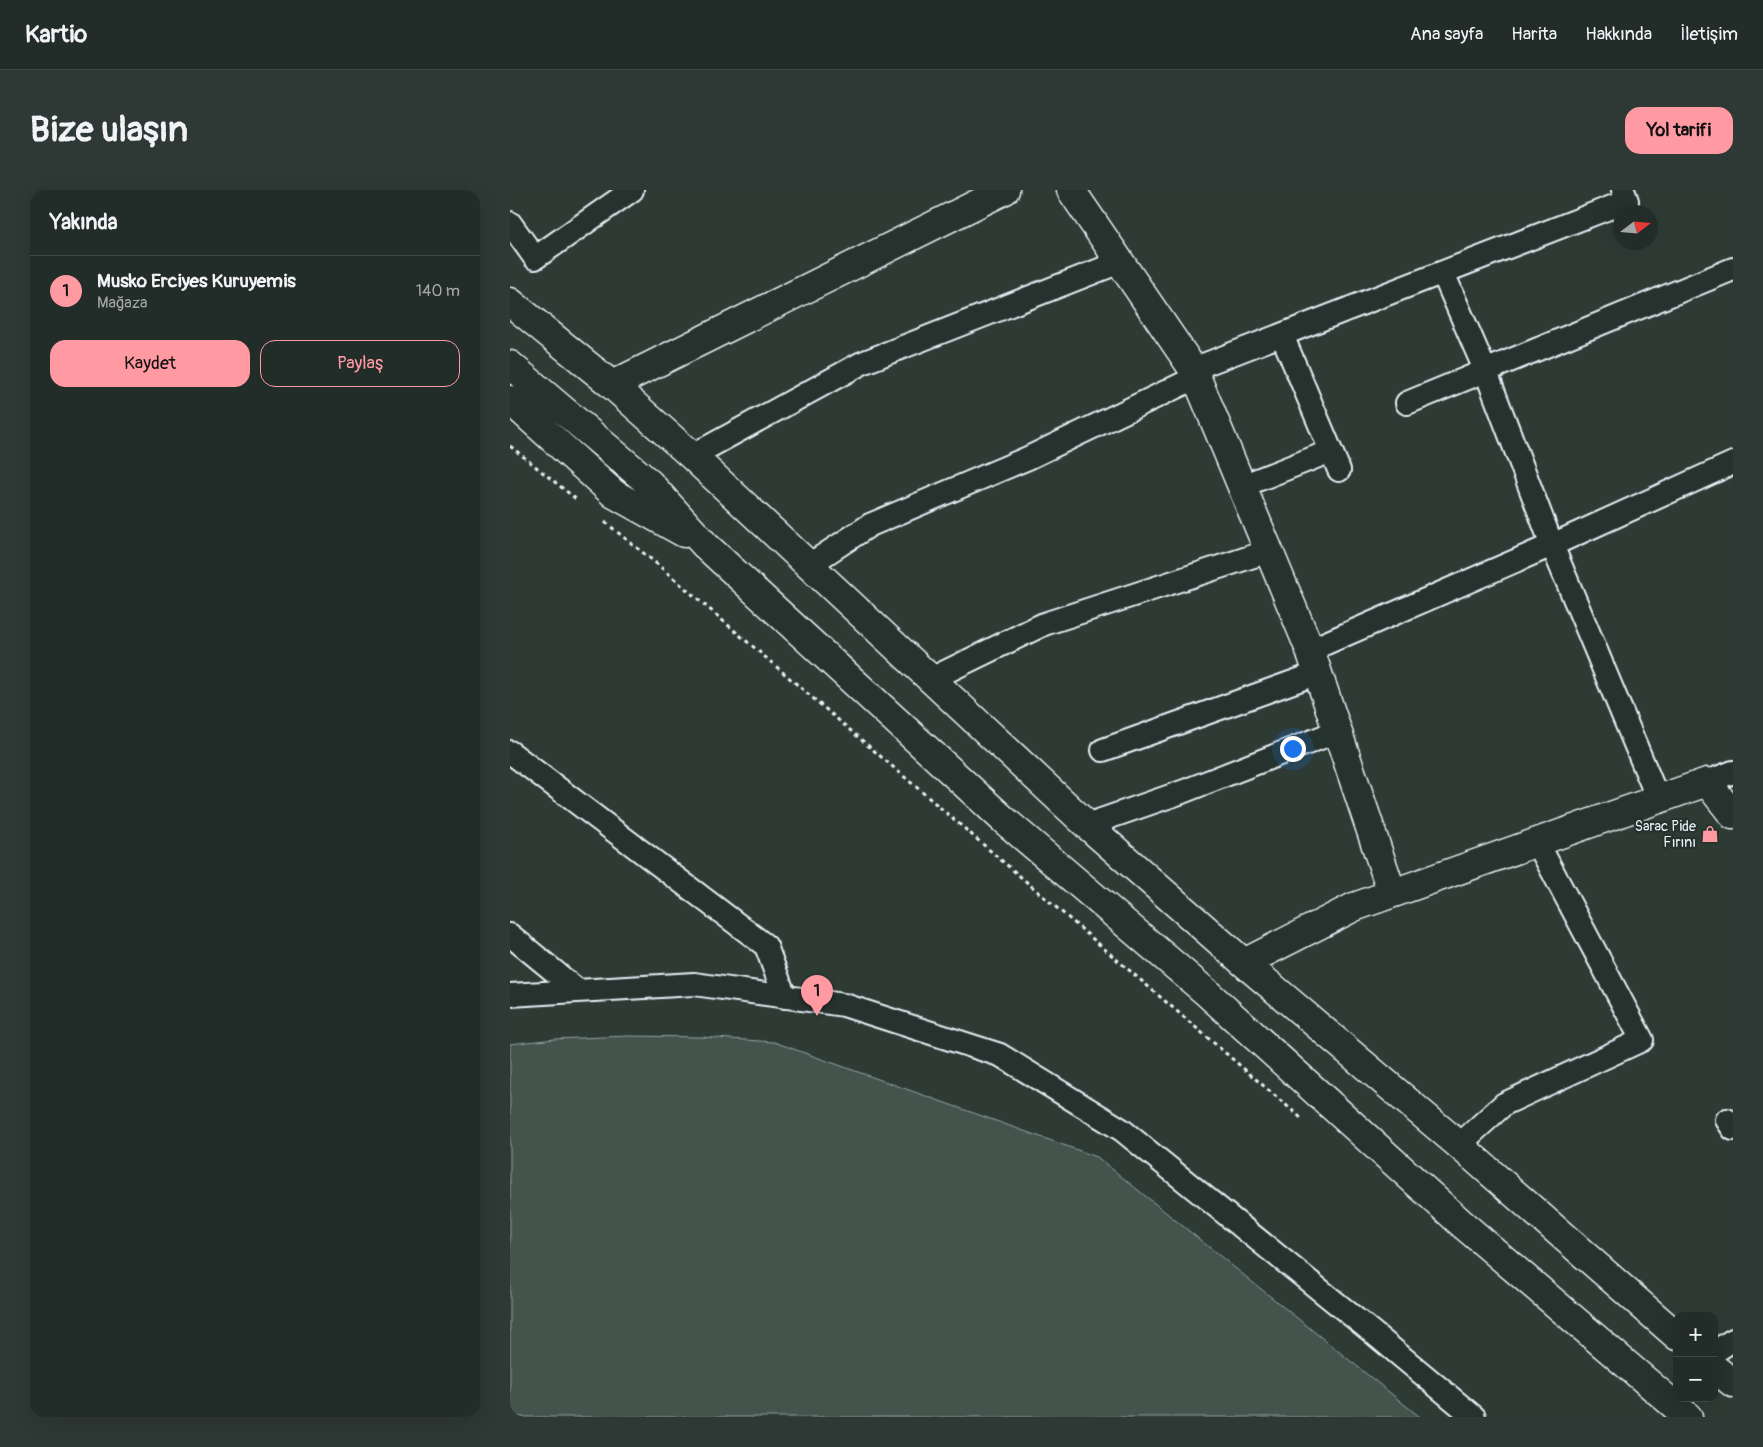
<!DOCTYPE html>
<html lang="tr">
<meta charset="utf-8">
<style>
:root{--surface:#222c28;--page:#2e3834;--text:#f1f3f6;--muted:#a2a7a8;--line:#3f4845;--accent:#ff9aa2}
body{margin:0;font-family:Pangolin,sans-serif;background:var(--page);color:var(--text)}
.controls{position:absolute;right:15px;bottom:15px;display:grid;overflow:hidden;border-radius:10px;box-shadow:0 5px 20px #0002}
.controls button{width:45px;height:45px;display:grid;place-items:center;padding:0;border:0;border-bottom:1px solid var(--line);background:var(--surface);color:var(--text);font:25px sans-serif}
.compass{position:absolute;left:1103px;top:15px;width:45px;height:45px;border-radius:50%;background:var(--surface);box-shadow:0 5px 20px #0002;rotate:74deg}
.you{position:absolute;left:782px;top:558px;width:18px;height:18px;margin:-12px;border:4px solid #fff;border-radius:50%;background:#1a73e8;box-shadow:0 0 0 8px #1a73e833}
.badge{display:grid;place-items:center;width:32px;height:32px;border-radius:50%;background:var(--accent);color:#111;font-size:16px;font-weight:700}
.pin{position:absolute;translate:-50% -41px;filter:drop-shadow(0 1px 2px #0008)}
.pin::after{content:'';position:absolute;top:26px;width:18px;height:15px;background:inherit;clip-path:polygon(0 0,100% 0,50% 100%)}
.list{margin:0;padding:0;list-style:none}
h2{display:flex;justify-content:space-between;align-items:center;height:65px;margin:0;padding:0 20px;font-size:21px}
h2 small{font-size:16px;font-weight:400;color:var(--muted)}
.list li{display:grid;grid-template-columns:32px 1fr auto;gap:15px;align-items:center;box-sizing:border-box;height:70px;padding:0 20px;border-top:1px solid var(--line)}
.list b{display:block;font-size:19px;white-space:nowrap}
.list p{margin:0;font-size:16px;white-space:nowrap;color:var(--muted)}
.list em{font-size:16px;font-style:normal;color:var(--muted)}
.actions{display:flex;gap:10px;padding:15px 20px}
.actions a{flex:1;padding:11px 0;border:1px solid var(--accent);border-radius:15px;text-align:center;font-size:18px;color:var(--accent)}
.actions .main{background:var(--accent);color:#111}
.map{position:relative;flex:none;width:1223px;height:1227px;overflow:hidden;border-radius:15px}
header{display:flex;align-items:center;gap:30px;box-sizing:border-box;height:70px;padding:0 25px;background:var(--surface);border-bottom:1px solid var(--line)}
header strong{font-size:24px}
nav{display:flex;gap:28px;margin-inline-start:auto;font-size:18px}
.intro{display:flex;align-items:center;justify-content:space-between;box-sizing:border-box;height:120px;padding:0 30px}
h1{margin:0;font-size:35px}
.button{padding:12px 22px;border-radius:15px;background:var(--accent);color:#111;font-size:18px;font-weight:700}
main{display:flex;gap:30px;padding:0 30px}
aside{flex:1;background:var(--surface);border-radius:15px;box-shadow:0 5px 20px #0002}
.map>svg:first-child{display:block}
.green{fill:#45524e;stroke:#96a2a3}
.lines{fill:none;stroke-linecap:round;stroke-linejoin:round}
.street-casing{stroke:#e8f1f8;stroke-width:26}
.secondary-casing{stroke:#e8f1f8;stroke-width:31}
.path{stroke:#e8f1f8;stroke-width:3;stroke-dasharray:4 4;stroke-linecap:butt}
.street{stroke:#26332d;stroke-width:22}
.secondary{stroke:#26332d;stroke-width:28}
.labels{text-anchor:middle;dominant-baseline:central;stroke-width:4.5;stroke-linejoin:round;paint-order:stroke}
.poi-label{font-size:14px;fill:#e8f1f8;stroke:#26332d;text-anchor:end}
</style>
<header>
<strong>Kartio</strong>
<nav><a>Ana sayfa</a><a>Harita</a><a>Hakkında</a><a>İletişim</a></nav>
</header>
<div class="intro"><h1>Bize ulaşın</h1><a class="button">Yol tarifi</a></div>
<main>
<aside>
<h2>Yakında<small></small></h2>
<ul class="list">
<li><span class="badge">1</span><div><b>Musko Erciyes Kuruyemis</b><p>Mağaza</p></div><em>140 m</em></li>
</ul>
<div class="actions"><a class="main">Kaydet</a><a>Paylaş</a></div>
</aside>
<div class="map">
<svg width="1223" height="1227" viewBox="0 0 1223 1227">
<rect width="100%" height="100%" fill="#2e3b35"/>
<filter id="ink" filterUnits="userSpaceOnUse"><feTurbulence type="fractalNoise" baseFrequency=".02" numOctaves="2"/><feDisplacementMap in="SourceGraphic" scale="10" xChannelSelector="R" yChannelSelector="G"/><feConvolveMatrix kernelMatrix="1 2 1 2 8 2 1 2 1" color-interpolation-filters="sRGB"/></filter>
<g filter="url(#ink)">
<path class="green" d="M118,846l73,1 73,5 323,115 323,260h-910v-373l45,-5z"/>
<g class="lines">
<g class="street-casing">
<path id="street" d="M0,33l25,35 97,-68
M933,83l43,99 66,173 106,254
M772,145l57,135
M683,179l434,-168 -4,-11
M897,213l326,-134
M182,266l170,-93 258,-101
M732,296l89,-35
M299,375l61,-40 158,-67 169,-81
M800,460l242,-105 181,-82
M421,489l113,-55 225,-73
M593,560l215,-77
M0,562l256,194 19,51
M1197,592l26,-10
M577,635l95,-33 156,-61
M0,745l67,55
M0,805l184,-11 150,21 156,50 122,75 250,202 102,85
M1217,930l6,9
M949,955l45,-41 138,-64 -105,-198
M1204,1162l19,-12"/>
</g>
<g class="secondary-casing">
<path id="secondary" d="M561,0l122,179 117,281 82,243
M0,112l102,83 80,71 395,369 157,138 215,182 218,191
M0,175l139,118 56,62 299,275 202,172 254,230 228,195
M102,195l393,-195
M0,210l104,94 70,39
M734,773l110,-56 353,-125 26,33
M1204,1178l19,15"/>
</g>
<path class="path" d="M0,256l66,53
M95,332l52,42 644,554"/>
<use href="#street" class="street"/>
<use href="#secondary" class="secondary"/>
</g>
</g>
<defs>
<g id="shop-bare" transform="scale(1.35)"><path d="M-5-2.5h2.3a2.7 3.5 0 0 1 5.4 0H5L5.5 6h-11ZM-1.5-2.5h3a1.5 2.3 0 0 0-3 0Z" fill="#ff9aa2" stroke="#26332d" stroke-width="2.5" paint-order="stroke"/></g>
</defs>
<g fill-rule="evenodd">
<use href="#shop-bare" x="1200" y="644"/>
</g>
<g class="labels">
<g class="poi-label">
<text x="1186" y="636">Sarac Pide<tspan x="1186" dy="16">Fırını</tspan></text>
</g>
</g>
</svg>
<div class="controls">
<button>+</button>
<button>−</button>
</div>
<svg class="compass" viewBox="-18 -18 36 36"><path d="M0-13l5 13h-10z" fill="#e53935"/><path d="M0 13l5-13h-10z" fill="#a2a7a8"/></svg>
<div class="you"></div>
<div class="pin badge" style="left:307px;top:826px">1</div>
</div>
</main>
